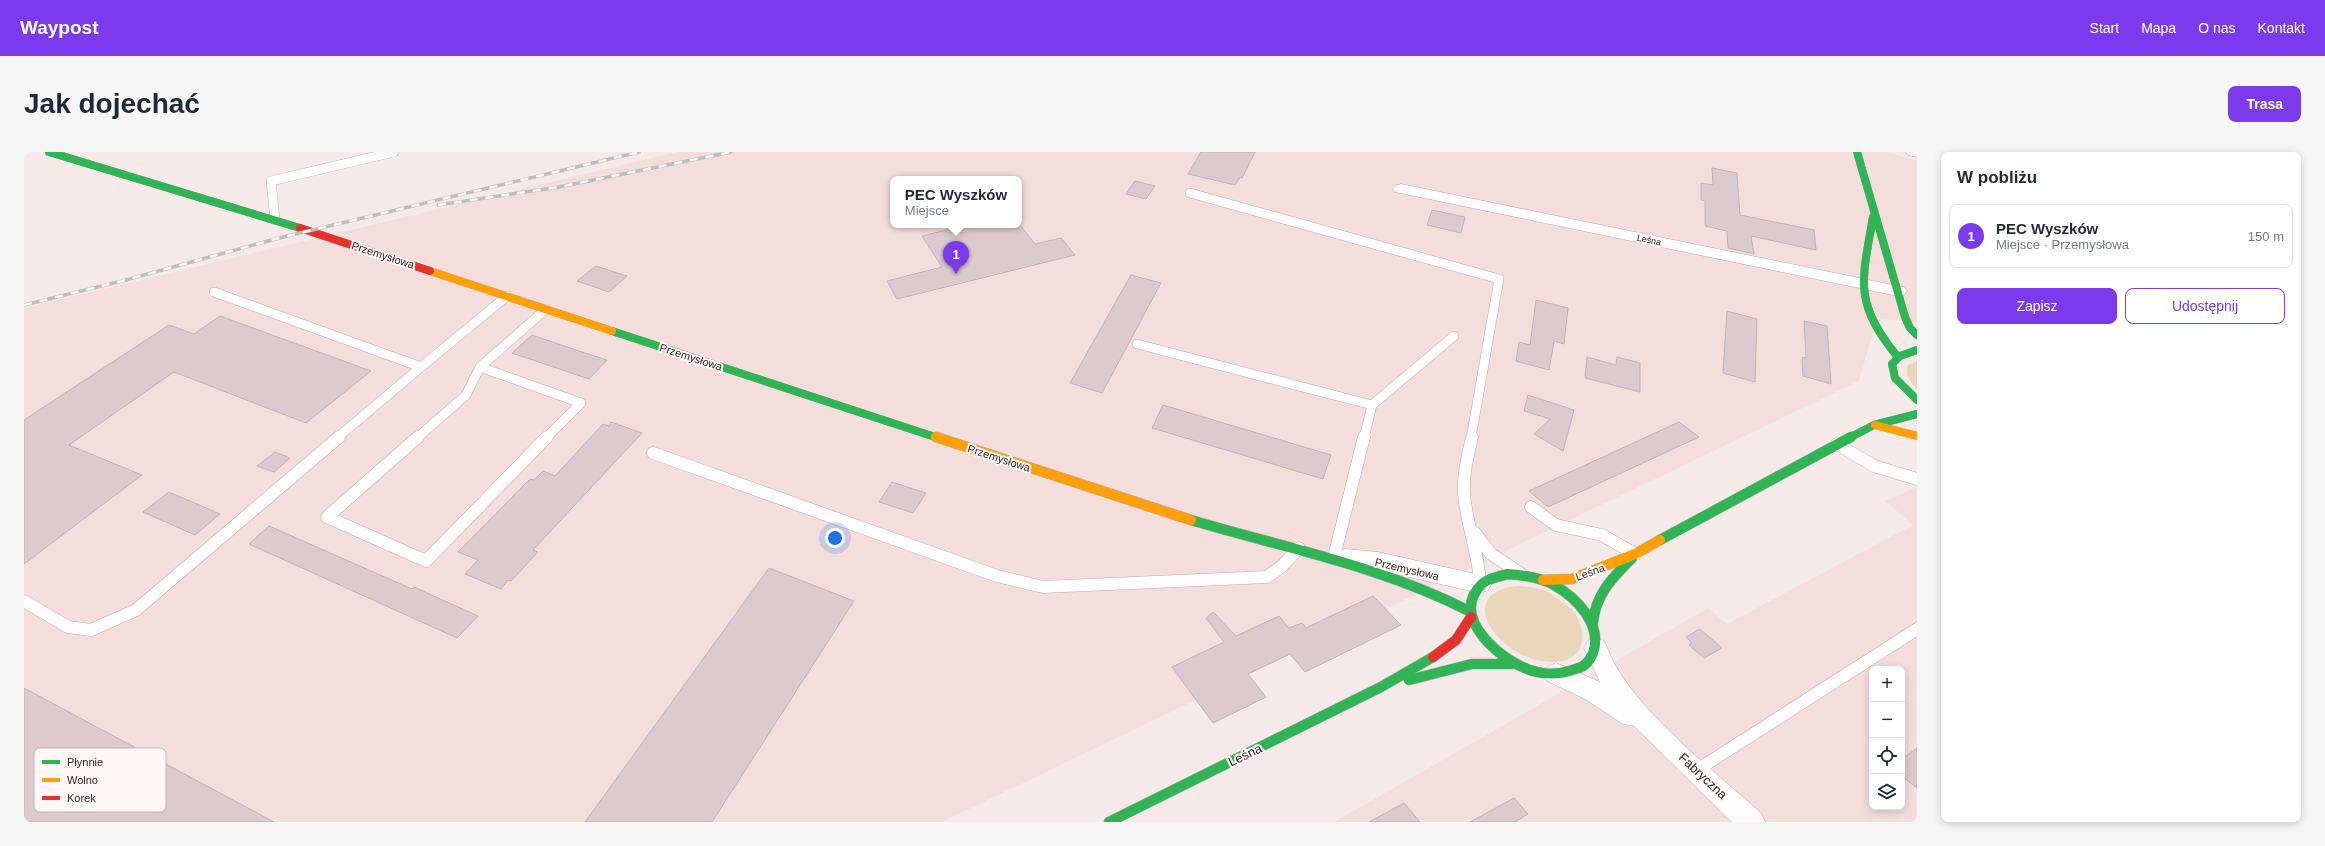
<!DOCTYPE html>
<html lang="pl">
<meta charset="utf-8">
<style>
:root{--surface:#fff;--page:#f6f6f7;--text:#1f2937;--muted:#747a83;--line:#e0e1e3;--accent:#7c3aed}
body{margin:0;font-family:Arial,sans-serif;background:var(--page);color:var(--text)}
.controls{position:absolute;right:12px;bottom:12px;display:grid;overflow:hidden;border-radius:8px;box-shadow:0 2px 10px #0003}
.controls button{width:36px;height:36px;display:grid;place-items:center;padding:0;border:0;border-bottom:1px solid var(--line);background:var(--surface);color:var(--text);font:20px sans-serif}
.you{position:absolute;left:811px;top:386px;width:14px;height:14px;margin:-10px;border:3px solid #fff;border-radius:50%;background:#1a73e8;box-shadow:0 0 0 6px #1a73e833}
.badge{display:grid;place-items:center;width:26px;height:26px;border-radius:50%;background:var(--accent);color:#fff;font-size:13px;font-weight:700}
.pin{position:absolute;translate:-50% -33px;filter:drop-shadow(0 1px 2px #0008)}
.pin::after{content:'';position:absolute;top:21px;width:14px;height:12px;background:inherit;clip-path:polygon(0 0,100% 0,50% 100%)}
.popup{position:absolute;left:866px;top:24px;width:132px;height:52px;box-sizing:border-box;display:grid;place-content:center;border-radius:8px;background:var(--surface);filter:drop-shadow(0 1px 3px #0005);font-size:13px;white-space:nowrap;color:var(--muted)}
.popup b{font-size:15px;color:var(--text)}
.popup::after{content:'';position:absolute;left:50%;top:100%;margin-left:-8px;border:8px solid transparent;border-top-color:var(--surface)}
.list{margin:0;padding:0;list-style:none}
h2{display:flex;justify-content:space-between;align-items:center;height:52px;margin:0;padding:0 16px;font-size:17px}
h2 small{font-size:13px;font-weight:400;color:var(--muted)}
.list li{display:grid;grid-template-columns:26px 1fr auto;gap:12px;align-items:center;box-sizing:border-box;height:64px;margin:0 8px 8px;padding:0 8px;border:1px solid var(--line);border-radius:8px}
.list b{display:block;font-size:15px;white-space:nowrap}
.list p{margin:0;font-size:13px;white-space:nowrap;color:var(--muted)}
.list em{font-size:13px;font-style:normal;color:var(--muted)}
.actions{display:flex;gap:8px;padding:12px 16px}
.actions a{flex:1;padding:9px 0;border:1px solid var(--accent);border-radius:8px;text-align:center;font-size:14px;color:var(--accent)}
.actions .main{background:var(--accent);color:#fff}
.icon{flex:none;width:22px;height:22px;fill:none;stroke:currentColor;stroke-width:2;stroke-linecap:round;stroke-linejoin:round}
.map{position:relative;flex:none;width:1893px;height:670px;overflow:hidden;border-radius:8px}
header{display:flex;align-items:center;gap:24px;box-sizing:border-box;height:56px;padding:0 20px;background:var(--accent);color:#fff}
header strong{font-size:19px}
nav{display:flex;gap:22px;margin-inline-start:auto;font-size:14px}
.intro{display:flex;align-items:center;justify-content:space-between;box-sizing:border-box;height:96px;padding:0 24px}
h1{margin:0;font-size:28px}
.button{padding:10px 18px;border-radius:8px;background:var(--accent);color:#fff;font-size:14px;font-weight:700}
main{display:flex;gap:24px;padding:0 24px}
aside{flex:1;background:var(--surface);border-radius:8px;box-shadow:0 2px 10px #0003}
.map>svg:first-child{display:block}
.built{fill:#f4dedc;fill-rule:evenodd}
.green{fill:#ead7bb}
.building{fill:#dccacf;stroke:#bcb4b4}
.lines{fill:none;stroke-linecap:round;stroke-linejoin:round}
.lane-far1-casing{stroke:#b6aeac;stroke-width:10}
.lane-casing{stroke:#b6aeac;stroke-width:13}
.street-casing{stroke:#b6aeac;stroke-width:1}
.fast-far1-casing{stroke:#b6aeac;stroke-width:8}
.fast-casing{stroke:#b6aeac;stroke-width:11}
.slow-far1-casing{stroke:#b6aeac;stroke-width:8}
.slow-casing{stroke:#b6aeac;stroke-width:11}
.jam-far1-casing{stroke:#b6aeac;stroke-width:8}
.jam-casing{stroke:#b6aeac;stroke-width:11}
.lane-far1{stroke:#fefcfc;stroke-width:9}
.lane{stroke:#fefcfc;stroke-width:12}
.street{fill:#fefcfc;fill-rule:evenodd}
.fast-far1{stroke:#30b455;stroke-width:8}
.fast{stroke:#30b455;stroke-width:10}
.slow-far1{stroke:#ff9f0a;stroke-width:8}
.slow{stroke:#ff9f0a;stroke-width:10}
.jam-far1{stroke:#e5322d;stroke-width:8}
.jam{stroke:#e5322d;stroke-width:10}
.rail-casing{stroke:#c0bdbd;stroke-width:3.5}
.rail{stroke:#fff6f6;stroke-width:2.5;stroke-dasharray:8;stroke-linecap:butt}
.labels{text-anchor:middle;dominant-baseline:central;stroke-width:4;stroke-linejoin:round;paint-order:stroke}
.far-street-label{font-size:9px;fill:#2f2727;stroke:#fff6f6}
.street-label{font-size:11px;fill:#2f2727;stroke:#fff6f6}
.near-street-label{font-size:13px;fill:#2f2727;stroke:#fff6f6}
.key{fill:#fff6f6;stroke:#c1b8b8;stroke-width:1}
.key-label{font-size:11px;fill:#2f2727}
</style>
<header>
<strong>Waypost</strong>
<nav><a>Start</a><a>Mapa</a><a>O nas</a><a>Kontakt</a></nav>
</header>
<div class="intro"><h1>Jak dojechać</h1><a class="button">Trasa</a></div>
<main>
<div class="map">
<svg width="1893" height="670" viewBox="0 0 1893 670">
<rect width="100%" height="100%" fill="#f6eae9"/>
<path class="built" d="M653,0h1210l30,9v162l-40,-5 -18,63 -917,441h-918v-514zM869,27h126v46h-126z
M1893,335v335h-583l374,-214 19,16 186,-99 -28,-24zM1848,517h30v138h-30z"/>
<path class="green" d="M1893,209v28c-7,-7 -13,-14 -9,-24z
M1492,434c13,0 27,2 38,10 6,4 14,10 19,15 14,17 14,45 -11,50 -53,10 -116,-66 -46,-75z"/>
<path class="building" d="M1177,0h54l-13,26 -2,-1 -5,8 -47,-11z
M1688,16l25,5 3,42 74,15 2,20 -65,-14 3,18 -26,-6 -1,-17 -22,-5v-25l-4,-1v-17l12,2z
M1111,29l20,5 -9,13 -20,-5z
M1408,58l33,7 -4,16 -34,-8z
M943,73h53l15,19 26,-6 14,17 -178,44 -10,-18 55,-14 -20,-31z
M572,114l31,10 -18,16 -32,-11z
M1107,123l30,8 -59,110 -32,-10z
M1512,148l32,8 -4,36 -10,-3 -5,29 -33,-9 3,-19 11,3z
M1703,159l30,8 -2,63 -32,-9z
M196,164l151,55 -65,52 -132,-51 -105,73 73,30 -118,89v-144l145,-95 25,9z
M1780,169l23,5 4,58 -28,-8 -1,-19 4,1z
M508,183l50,17 25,8 -18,19 -77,-26z
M1563,205l29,8 1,-8 23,6v29l-55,-14z
M1504,243l46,15 -11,41 -29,-17 16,-15 -26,-8z
M1139,253l168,50 -8,24 -171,-51z
M587,270l31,11 -109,117 5,2 -27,29 -3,-1 -7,9 -36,-15 13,-14 -20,-8 72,-73 4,1 9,-9 12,5 48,-52 6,2z
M1655,270l20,15 -151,70 -19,-16z
M251,300l15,6 -16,14 -17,-6z
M868,330l34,11 -13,20 -34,-11z
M145,340l51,22 -25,21 -52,-23z
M245,374l143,63 2,-2 64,29 -21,22 -208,-94z
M745,416l85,33 -142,221h-127z
M1349,444l28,29 -96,47 -15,-18 -42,20 18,23 -53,26 -41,-56 52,-25 -18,-24 7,-6 23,24 43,-20 10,12 13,-5 4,5z
M1676,477l22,19 -18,10 -15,-13 3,-2 -6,-6z
M0,536l250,134h-250z
M1893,596v40l-15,-12v-17z
M1490,646l14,16 -13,8h-45z
M1380,651l16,19h-51z"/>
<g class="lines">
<g class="lane-far1-casing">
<path id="lane-far1" d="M1166,41l309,86 -28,159
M251,68l-4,-39 123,-29
M190,140l207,75 86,-71
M1113,192l235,61
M456,215l101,36 -35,35
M456,215l66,-58
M313,286l84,-71
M393,286l49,-43 14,-28
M1340,286l8,-33 82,-69"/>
</g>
<g class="lane-casing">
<path id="lane" d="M394,285l-91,80 99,44 121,-124
M1448,285c-4,18 -9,37 -8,56 2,31 15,60 16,91
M1813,292l37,22 43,13
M629,301l344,123 46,11 224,-10 14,-10 18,-19
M1507,355l25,18 46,10 33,19
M1451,381l16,21 29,19
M1310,405l30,-120
M0,449l44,26 23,3 45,-20 203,-173
M1673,618l220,-141"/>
</g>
<g class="street-casing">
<path id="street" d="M1882,0h11v5l-9,-2z
M1377,32l497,102 6,1 3,4 -3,4 -6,1 -503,-104 -2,-3 2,-3z
M1321,397l33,3 102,23 8,3 3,6 -3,6 -8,3 -102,-23 -41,-6 -3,-6 3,-6z
M1572,486l8,3c4,7 6,15 10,22 29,53 101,109 147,150l4,9h-33l-98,-96 -11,-2 -38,-25 -38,-18 -3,-7 3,-7 9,-4 44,19 -16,-34 4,-7z"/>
</g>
<g class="fast-far1-casing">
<path id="fast-far1" d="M25,0l251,76
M1833,0l48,165 5,11 7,7
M1849,65c-11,64 -20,85 24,139
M588,179l323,106
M1893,198l-17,6 -8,8 3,14 22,22
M1825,286l25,-13 43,-11"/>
</g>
<g class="fast-casing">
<path id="fast" d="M1167,368c94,28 190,46 278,91
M1636,388l191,-103
M1483,422c16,1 33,3 47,11 23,13 49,40 39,68 -3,8 -9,14 -17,16 -12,4 -27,6 -39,3 -33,-7 -90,-55 -55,-88 6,-6 17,-7 25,-10z
M1569,471c2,-28 20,-46 39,-65
M1385,528l63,-16h40
M1085,670l272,-135 52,-30"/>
</g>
<g class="slow-far1-casing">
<path id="slow-far1" d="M406,119l182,60
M1851,273l42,11
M911,285l4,1"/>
</g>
<g class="slow-casing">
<path id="slow" d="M912,285l255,83
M1519,428l29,-1 63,-25 25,-14"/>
</g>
<g class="jam-far1-casing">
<path id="jam-far1" d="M276,76l130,43"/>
</g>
<g class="jam-casing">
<path id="jam" d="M1409,505l23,-17 15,-23"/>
</g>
<use href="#lane-far1" class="lane-far1"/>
<use href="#lane" class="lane"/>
<use href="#street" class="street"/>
<use href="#fast-far1" class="fast-far1"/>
<use href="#fast" class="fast"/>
<use href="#slow-far1" class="slow-far1"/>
<use href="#slow" class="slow"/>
<use href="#jam-far1" class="jam-far1"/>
<use href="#jam" class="jam"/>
<g class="rail-casing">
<path id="rail" d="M414,53l121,-18 172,-35
M0,153l98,-24 157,-43 360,-86"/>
</g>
<use href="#rail" class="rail"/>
</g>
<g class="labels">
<g class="far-street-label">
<text transform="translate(1625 88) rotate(12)">Leśna</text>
</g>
<g class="street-label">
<text transform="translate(359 103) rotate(18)">Przemysłowa</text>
<text transform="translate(667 205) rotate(18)">Przemysłowa</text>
<text transform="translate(975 306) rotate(18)">Przemysłowa</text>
<text transform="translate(1383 417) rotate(13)">Przemysłowa</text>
<text transform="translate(1566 420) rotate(-20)">Leśna</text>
</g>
<g class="near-street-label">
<text transform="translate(1221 603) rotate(-26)">Leśna</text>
<text transform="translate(1679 624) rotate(43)">Fabryczna</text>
</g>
</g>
<rect x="10" y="596" width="132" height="64" rx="6" class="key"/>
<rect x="18" y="608" width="18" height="4" fill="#30b455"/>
<rect x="18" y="626" width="18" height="4" fill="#ff9f0a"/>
<rect x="18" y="644" width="18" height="4" fill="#e5322d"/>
<g class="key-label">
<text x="43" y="614">Płynnie</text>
<text x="43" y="632">Wolno</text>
<text x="43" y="650">Korek</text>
</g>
</svg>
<div class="controls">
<button>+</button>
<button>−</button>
<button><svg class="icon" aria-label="locate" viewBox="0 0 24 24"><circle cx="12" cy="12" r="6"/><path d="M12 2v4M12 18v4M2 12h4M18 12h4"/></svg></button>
<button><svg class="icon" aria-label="layers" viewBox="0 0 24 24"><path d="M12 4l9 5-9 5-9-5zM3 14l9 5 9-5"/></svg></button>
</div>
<div class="you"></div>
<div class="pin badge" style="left:932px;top:122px">1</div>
<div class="popup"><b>PEC Wyszków</b>Miejsce</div>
</div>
<aside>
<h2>W pobliżu<small></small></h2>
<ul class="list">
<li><span class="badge">1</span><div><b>PEC Wyszków</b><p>Miejsce · Przemysłowa</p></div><em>150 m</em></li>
</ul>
<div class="actions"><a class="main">Zapisz</a><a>Udostępnij</a></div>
</aside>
</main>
